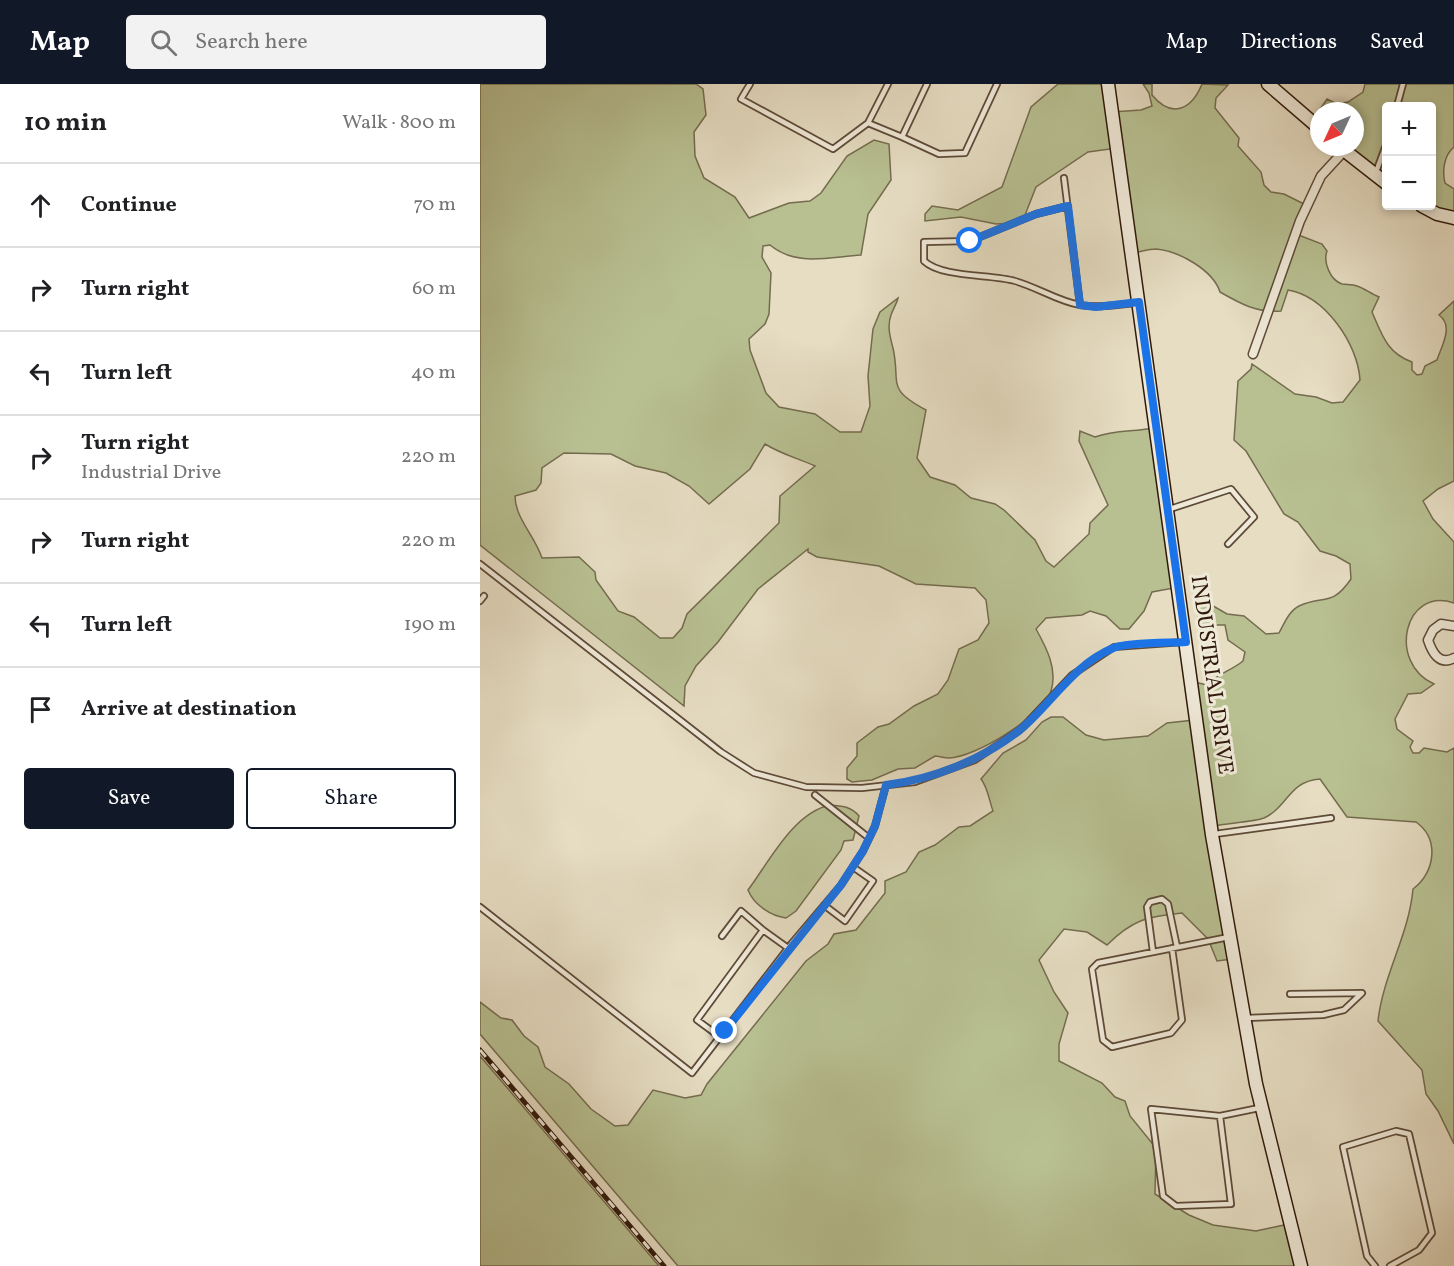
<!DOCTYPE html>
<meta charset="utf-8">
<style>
:root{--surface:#fff;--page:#f2f2f2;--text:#202124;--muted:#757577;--line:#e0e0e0;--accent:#111827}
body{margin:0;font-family:Vollkorn,serif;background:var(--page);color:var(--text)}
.controls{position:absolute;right:18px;top:18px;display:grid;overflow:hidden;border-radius:6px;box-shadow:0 3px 9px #0003}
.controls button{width:54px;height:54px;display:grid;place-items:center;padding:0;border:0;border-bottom:2px solid var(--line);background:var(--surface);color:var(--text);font:30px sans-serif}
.compass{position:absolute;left:830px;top:18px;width:54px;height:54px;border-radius:50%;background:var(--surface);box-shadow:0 3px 9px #0003;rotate:226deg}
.stop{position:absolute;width:18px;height:18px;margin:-14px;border:4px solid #1a73e8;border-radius:50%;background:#fff}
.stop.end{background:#1a73e8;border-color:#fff;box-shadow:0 2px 6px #0008}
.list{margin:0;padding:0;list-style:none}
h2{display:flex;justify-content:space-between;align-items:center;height:78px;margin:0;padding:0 24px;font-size:26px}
h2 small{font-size:20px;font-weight:400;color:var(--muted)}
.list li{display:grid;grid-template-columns:39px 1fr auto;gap:18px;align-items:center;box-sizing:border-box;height:84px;padding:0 24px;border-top:2px solid var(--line)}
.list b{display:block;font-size:22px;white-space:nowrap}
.list p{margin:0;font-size:20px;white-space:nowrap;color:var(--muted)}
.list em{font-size:20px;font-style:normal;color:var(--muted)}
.actions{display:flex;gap:12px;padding:18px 24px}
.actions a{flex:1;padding:14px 0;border:2px solid var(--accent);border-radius:6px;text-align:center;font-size:21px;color:var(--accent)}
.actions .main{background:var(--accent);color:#fff}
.icon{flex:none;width:33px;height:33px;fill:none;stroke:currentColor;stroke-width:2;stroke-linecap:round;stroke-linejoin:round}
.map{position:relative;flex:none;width:974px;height:1182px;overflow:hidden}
header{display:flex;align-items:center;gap:36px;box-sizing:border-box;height:84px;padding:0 30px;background:var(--accent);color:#fff}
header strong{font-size:28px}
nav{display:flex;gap:33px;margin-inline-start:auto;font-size:21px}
.search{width:420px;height:54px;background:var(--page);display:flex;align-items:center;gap:15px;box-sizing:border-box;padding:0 21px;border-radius:6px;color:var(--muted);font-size:22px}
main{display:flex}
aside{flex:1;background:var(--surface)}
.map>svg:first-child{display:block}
.green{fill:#b8c092;stroke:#746c4e;stroke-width:1.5;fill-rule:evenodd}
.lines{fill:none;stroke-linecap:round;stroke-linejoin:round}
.lane-casing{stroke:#5e4a38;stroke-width:8}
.street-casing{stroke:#5e4a38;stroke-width:11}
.secondary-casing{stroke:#30190a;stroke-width:15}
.lane{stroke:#efe9d8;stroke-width:4.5}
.street{stroke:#efe9d8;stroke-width:8}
.secondary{stroke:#efe9d8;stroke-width:12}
.rail-casing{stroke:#30190a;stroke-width:5}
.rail{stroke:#efe9d8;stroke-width:3;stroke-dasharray:9;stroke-linecap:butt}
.route{stroke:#1a73e8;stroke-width:8}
.labels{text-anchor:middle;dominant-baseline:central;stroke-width:6;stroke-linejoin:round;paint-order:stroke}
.street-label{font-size:22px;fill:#30190a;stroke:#efe9d8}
</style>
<header>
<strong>Map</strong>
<div class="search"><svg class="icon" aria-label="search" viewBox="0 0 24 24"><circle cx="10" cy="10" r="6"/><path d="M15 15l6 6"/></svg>Search here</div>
<nav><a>Map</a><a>Directions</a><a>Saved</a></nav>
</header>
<main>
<aside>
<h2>10 min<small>Walk · 800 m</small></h2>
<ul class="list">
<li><svg class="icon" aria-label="ahead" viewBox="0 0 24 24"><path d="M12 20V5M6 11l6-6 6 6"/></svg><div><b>Continue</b></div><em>70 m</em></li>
<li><svg class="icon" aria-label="right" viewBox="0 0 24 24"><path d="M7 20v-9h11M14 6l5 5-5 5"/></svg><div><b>Turn right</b></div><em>60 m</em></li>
<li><svg class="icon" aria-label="left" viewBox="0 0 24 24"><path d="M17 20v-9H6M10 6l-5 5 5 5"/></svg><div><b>Turn left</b></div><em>40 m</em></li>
<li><svg class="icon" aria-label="right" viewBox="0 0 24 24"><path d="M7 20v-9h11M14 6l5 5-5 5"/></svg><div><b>Turn right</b><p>Industrial Drive</p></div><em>220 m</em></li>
<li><svg class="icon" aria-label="right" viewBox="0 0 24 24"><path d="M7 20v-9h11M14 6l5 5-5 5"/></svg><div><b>Turn right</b></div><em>220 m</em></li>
<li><svg class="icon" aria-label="left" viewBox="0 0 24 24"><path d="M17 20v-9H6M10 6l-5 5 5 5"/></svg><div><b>Turn left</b></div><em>190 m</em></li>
<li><svg class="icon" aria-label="arrive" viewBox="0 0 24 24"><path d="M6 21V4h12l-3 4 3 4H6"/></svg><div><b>Arrive at destination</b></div></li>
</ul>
<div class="actions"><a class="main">Save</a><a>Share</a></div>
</aside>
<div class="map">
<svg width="974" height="1182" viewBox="0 0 974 1182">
<rect width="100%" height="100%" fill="#e6ddc3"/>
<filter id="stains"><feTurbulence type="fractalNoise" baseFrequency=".00333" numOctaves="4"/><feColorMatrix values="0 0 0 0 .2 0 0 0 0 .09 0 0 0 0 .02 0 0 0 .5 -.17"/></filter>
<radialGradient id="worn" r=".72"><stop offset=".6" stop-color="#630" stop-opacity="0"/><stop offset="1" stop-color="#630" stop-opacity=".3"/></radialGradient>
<path class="green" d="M0,0h216l7,5 3,26 -12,17 1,24 9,22 31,19 14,21 40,-15 21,-2 11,-8 26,-37 27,-16 15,4 2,36 -23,34 -7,41c-33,2 -64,12 -91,-10l-7,1 -1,11 9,16 -2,41 -4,10 -16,15 1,11 16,43 13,14 36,7 25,18h21l9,-26 -2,-30 5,-47 7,-17 18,-14c-1,5 -5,11 -7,17 -4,11 -1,22 2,33 8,36 -8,40 33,62l-9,48 13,19 25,8 16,13 24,6 9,6 31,30 11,21 8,6 35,-33 1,-11 18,-18 -29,-64 1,-10 15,6c20,-7 38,-5 58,-9l21,160 -22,4 -8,19 -15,18h-9l-14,-13 -16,-5 -8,4 -36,3 -10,11c10,18 22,40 15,62 -8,25 -77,67 -102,67 -5,0 -10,-2 -14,-2l-20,12 -17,1 -26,11 -20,2 -5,-3v-11l10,-12v-13l21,-16 11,-3 25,-18 24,-12 10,-14 11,-31 19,-9 11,-17 -3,-23 -11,-12 -59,-4 -37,-18 -62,-9 -9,-5v-3l-50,40 -40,53 -22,24 -11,20 -1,20 -204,-161zM285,360c16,10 32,14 50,22l-35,30 -1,27 -92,91 -5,14 -9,10h-13l-26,-21 -16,-6 -22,-31 -1,-8 -16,-15 -37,1c-7,-22 -27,-40 -27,-62l21,-6 5,-7 1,-15 22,-15 47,1 24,12 31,7 23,13 20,18 41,-35z
M578,0h49l5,28 29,-2 11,-4 -3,-13 -6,-9h9v11c19,23 39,16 50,-11l26,1 -12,13 -1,10 24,30 -1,8 23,26 3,13 7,7 13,2 22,11 -10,29 26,10 5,7c-4,11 3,29 15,33 5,1 10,0 15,2 7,2 14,8 22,11l-7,15c10,23 15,41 40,50v8l5,5 5,-1 3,-8 12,-6c5,-15 17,-34 2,-45l15,-14v180l-16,8 -15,12 10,18 21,23v61c-50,-17 -67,60 -20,81l-13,9 -13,1 -13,25 2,10 16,12 -3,6 3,6h6l5,-5 23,4 7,-4v396l-16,-33 -12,-17 -4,-24 -44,-49c5,-46 31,-86 35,-132 22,-16 27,-50 3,-67l-69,-5 -27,-38c-31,2 -32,28 -56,39 -10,4 -38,5 -51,8l19,133 -15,2 -9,-22 -26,-26c-34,3 -50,7 -75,32l-20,-13 -23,-3 -25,31 15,32 14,21 -9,31v17l43,22 13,14 10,4 5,15 26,32 -1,46 34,21 24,10 43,6 33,-7 11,42h-622l-198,-232v-32l21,16 11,2 12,16 14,11 7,20 24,17 22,25 24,17 13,-1 25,-35 32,8 16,-3 6,-11 99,-123 22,-17 6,-10 22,-4 29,-37v-12l21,-9 13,-20 16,-7 24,-18 11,-1 23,-15c-4,-11 -5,-23 -12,-32l22,-26 23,-13 16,-18 9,-5h12l23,18 18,5 44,-4 19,-13 27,-3 -4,-39 17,4c9,-11 24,-14 36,-24l2,-9 -17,-12 -3,-15h-10l-14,14 -5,-43 31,18 17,2 22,18 13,-1c5,-9 10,-22 20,-27 25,-12 32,2 52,-27l-1,-15 -14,-8 -16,-5 -22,-29 -14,-8 -38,-63 -12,-11 4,-59 13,-12 1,-5 43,30 21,3 16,6 11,-1 17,-22c-2,-36 -35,-84 -72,-90l-7,21c-24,2 -40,-7 -61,-19 -7,-22 -41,-41 -64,-43 -8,0 -16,3 -24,4l-15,-105 -29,4 -52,35 -11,28 -11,8 -18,1 -35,-7 -36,4v-7l7,-8 26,4 44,-23 29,-80z
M885,0h89v63c-10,8 -12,24 -9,36l9,6v30l-22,-13v-100h-46v79l-48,-38h17v-36h-36l8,-12 10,5 11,-2 15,-10z
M350,721c11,1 21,1 29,11l-6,24 -9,1 -3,9 -45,61 -10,7c-15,-2 -32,-13 -38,-28 21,-28 45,-77 82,-85z
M0,972l179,210h-179z"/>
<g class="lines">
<g class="lane-casing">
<path id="lane" d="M270,0l-9,15 92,50 35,-26
M408,0l-20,39 34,14 25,-53
M917,22l6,-22
M422,53l37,17 26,-1 32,-69
M896,88l10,-27
M584,94l16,127
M588,122l-32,8 -66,27 -46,1v19c18,17 68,13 91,20 22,6 42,20 65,24 19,3 38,0 56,-2
M687,426l64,-21 23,28 -26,27
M0,480l241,188 33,21 52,14 56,1 53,-6 60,-22 46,-31 51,-54 42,-28 70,-5
M0,517l4,-5
M335,711l54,43
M735,750l116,-16
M344,821l21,16 28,-40 -20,-14
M0,823l212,166 100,-130 49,-58 22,-34 12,-25 11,-41
M242,852l19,-25 22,19
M692,864l10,72 -11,13 -59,14 -9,-7 -11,-71 6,-6 131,-26
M673,868l-6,-45 3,-5 12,-3 6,5 9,43
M766,934l77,-3 21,-5 18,-17 -72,1
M240,953l-23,-17 66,-90 25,18
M740,1032l-69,-7 12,87 13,10 55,-2 -11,-88 39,-8
M895,1182l-8,-10 -24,-109 53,-16 13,3 23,99 -13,17 -29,16"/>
</g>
<g class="street-casing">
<path id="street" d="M773,270l47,-133 21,-45 23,-25
M974,542l-13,-2 -8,6 -5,10c4,12 11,26 26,18"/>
</g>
<g class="secondary-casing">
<path id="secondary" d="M628,0l104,751 44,249 45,182
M788,0l51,44
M860,63l46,36
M942,122l15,8 17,4"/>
</g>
<use href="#lane" class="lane"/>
<use href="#street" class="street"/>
<use href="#secondary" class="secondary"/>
<g class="rail-casing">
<path id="rail" d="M0,966l184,216"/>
</g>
<use href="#rail" class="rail"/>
</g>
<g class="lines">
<path class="route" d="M245,947l116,-146 22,-34 12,-25 11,-41c48,-6 96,-25 134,-55 32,-27 53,-65 93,-82 14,-6 56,-5 73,-6l-47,-340 -43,5 -16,-2 -12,-99 -32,8 -66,27"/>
</g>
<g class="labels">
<g class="street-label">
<text transform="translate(731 591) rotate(82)">INDUSTRIAL DRIVE</text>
</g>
</g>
<rect width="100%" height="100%" filter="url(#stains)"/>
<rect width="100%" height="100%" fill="url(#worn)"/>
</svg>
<div class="controls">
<button>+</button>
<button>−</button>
</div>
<svg class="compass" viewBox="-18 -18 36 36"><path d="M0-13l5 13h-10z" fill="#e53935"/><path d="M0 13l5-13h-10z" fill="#757577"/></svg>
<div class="stop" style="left:490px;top:157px"></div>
<div class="stop end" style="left:245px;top:947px"></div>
</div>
</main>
